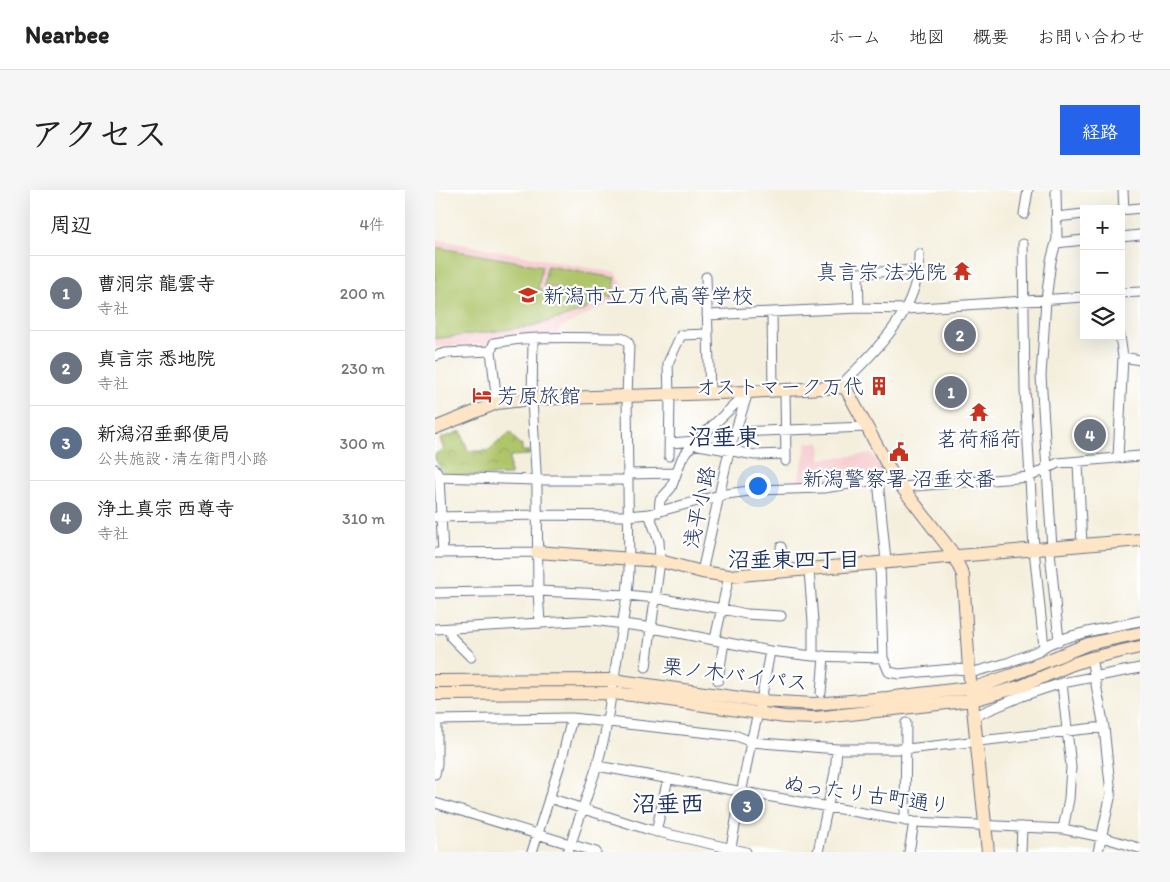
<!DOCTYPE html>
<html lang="ja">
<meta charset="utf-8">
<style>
:root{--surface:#fff;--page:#f6f6f6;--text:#222;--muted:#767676;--line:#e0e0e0;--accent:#2563eb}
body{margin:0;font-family:Itim,"Klee One",sans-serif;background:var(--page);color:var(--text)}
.controls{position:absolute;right:15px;top:15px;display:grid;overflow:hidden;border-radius:0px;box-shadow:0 5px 20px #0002}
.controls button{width:45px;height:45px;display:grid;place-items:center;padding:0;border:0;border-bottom:1px solid var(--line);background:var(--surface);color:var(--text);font:25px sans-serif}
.you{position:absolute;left:322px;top:295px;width:18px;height:18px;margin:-12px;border:4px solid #fff;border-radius:50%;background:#1a73e8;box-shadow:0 0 0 8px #1a73e833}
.badge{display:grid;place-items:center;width:32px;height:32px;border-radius:50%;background:var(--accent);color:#fff;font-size:16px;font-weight:700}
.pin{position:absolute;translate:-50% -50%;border:2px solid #fff;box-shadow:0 1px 5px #0006}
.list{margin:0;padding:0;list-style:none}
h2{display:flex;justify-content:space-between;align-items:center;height:65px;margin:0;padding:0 20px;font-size:21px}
h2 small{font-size:16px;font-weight:400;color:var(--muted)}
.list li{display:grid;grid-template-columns:32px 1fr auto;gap:15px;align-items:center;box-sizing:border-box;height:75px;padding:0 20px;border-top:1px solid var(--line)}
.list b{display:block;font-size:19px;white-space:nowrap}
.list p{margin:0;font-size:16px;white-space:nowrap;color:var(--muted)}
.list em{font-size:16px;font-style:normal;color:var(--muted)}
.icon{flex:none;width:28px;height:28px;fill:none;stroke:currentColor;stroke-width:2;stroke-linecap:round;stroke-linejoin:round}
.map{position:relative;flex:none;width:705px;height:662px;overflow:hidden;border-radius:0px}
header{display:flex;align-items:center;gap:30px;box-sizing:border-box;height:70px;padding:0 25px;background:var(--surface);border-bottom:1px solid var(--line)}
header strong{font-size:24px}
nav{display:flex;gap:28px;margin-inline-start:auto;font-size:18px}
.intro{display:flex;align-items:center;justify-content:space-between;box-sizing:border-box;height:120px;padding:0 30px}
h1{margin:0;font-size:35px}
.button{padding:12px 22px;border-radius:0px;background:var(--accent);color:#fff;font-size:18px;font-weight:700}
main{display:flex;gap:30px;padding:0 30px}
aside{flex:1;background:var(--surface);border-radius:0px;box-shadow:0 5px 20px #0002}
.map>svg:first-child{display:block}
.built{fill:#f7cfd1}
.park{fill:url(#park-crowns);stroke:#657a64}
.pitch{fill:#afc56a;stroke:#657a64}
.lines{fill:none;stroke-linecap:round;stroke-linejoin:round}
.street-casing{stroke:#67728a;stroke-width:11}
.secondary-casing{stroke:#67728a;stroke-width:14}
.street{stroke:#fff;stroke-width:9}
.secondary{stroke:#fde5c5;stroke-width:12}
.labels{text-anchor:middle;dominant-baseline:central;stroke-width:4.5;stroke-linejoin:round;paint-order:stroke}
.poi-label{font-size:21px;fill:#1b2f5e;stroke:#fff;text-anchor:end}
.street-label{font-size:21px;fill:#1b2f5e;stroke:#fff}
.neighbourhood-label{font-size:22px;font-weight:bold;fill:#1b2f5e;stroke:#fff}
.quarter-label{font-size:24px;font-weight:bold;fill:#1b2f5e;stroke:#fff}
</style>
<header>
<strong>Nearbee</strong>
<nav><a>ホーム</a><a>地図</a><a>概要</a><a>お問い合わせ</a></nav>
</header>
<div class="intro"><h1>アクセス</h1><a class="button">経路</a></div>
<main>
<aside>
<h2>周辺<small>4件</small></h2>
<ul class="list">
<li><span class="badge" style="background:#6b7280">1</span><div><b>曹洞宗 龍雲寺</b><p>寺社</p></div><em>200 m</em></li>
<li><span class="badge" style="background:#6b7280">2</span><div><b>真言宗 悉地院</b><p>寺社</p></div><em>230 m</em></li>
<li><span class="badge" style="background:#5c6f8a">3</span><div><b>新潟沼垂郵便局</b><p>公共施設 · 清左衛門小路</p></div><em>300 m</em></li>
<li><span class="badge" style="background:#6b7280">4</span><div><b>浄土真宗 西尊寺</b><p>寺社</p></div><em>310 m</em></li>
</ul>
</aside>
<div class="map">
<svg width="705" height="662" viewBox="0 0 705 662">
<defs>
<pattern id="park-crowns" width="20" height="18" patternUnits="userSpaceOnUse" patternTransform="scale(1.25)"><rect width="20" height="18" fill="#afc56a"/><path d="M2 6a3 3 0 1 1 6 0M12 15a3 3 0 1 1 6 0" fill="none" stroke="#8ea05a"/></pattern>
</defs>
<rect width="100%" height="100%" fill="#fff"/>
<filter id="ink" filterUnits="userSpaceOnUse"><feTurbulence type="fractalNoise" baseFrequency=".02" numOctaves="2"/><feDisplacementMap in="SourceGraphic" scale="10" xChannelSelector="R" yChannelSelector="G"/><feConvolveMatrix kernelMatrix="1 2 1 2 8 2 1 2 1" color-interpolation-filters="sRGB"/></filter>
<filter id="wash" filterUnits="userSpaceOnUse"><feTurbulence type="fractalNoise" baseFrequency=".0096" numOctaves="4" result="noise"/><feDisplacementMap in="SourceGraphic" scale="20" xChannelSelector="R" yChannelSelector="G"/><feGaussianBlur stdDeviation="1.12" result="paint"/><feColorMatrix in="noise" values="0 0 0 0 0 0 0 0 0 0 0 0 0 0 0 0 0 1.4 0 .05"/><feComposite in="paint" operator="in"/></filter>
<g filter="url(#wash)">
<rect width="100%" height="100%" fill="#f4efdd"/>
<path class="built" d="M0,49l181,34 7,10 1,9 -7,7 -17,9 -40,20 -3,8 -65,4 -5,4 -52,3z
M372,252l14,1 -1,16 52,-5 14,23 -61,8h-28z"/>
<path class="park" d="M26,241l7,20h20l22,-19 9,12 3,1v6h8v4l-20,1v19l-65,1 -10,-17v-5l9,-4 -4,-11z"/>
<path class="pitch" d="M0,57l107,19 -4,23 51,9 -2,11 -26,9 -34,9 -92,12z
M112,76l68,12 -3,20 -68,-12z"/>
</g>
<g filter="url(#ink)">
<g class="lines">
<g class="street-casing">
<path id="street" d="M621,0l1,49 -6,22 -5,39 -5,76 11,172 -2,4 9,89
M688,0l1,20
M686,20l19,-2
M589,24l4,-24
M621,27l28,-3
M686,47l19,-2
M621,53l28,-3
M588,54l2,146 9,159 10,98
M271,87l4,116
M686,103l19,-1
M424,118l-1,-35 61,-3
M337,123l1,77
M272,125l152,-7 47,1 178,-12
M685,146l3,21 17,3
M98,149l-1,60 5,90 1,102 2,32
M0,166l10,-3 46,-2
M410,197l2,-8c36,-35 73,-73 72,-125
M350,200l1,71
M234,204l-1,-31 13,-28 27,-1
M62,213l-6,-52 3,-8c41,-8 85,-5 127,-5l5,2 3,4 -2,52 2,176 -2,23 -22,139 -8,32 -29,86
M300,242l131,-5
M235,253l27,-2
M258,254l62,11 30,-1
M234,266l1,-61
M683,268l5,-101
M643,273l4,82
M0,279l4,8 4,76
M193,284l47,-1
M4,287l97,3h91
M443,290l8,81 2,2
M467,297l127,-10 29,-14 82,-7
M224,322l1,-12 11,-12 11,-30 11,-14 53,-50
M0,327l102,-2 90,1 22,-2 71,-19 36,-5 68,-2 70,-11
M346,357l3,24
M0,363l102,-1
M445,374l3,94 6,14 10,2 54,-5 16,1
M374,380l4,52v34
M267,382l27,-121 19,-59
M0,403l103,-2 89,4 29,3 67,11 23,5 35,2
M15,438l1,9 20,20
M0,439l158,-9 60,8 117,23 43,5 70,2
M280,449l14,-63
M656,468l13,69 7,67 -13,58
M211,477l14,-106 -1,-20 -10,-27
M535,483l37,-10 33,-13c12,-13 80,-25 100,-29
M283,490l6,-38
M627,493l9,84 -2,32 -6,30
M386,503l3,-37
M540,526l47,-20 40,-13 78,-15
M0,530l137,-2 165,18 14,6 86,7h70l197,-22
M162,576l317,56 149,7 39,8 37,11
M0,584l2,-10v-44
M114,608l101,32 96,22
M0,613l161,49
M470,631l1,-98
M221,642l12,-54
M97,662l30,-94 10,-40
M295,662l21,-110 10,-41 9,-50
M383,662l17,-80 2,-23
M474,662l5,-30
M586,662l1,-25"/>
</g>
<g class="secondary-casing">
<path id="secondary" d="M0,238l62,-25 35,-4 216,-7 97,-5 49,90 58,75 11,23 6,95 19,182
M102,362l123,9 42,11 27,4 411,-36
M0,491l178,-1 148,21 53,3 73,-6 90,-11 35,-12 76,-31 52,-11
M0,504l176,-1 31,3 143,21 30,1 158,-18 49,-14 48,-21 21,-7 49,-11"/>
</g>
<use href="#street" class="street"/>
<use href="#secondary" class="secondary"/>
</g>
</g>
<defs>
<g id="temple-bare" transform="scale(1.5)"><path d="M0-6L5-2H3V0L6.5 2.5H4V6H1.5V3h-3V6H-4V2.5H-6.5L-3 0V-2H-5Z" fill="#c8321e" stroke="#fff" stroke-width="2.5" paint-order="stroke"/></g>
<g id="school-bare" transform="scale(1.5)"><path d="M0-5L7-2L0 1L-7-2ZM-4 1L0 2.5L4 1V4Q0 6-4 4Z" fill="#c8321e" stroke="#fff" stroke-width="2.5" paint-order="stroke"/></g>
<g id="building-bare" transform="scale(1.5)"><path d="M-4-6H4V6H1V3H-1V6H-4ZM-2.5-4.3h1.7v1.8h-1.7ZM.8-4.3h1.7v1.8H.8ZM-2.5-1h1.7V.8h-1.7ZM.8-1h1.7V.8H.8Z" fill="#c8321e" stroke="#fff" stroke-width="2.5" paint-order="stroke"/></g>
<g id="hotel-bare" transform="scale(1.5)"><path d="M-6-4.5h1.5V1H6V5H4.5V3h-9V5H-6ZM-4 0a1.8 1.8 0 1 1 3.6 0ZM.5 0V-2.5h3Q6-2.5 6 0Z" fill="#c8321e" stroke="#fff" stroke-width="2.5" paint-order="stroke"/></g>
<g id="civic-bare" transform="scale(1.5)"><path d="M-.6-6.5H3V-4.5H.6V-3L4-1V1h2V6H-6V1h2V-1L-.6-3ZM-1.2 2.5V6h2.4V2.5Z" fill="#c8321e" stroke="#fff" stroke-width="2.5" paint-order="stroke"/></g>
</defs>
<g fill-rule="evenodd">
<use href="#temple-bare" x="527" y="81"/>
<use href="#school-bare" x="93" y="105"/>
<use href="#building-bare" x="444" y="196"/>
<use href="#hotel-bare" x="47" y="205"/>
<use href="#temple-bare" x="544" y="222"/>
<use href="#civic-bare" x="464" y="262"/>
</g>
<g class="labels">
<g class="poi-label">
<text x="512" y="81">真言宗 法光院</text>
<text x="108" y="105" text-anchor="start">新潟市立万代高等学校</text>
<text x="429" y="196">オストマーク万代</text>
<text x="62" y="205" text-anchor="start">芳原旅館</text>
<text x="544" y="248" text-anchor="middle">茗荷稲荷</text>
<text x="464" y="288" text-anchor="middle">新潟警察署 沼垂交番</text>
</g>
<g class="street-label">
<text transform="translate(264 317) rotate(-78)">浅平小路</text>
<text transform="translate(300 484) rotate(7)">栗ノ木バイパス</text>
<text transform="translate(432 604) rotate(8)">ぬったり古町通り</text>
</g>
<g class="neighbourhood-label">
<text x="359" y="369">沼垂東四丁目</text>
</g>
<g class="quarter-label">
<text x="289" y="246">沼垂東</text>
<text x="233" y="613">沼垂西</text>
</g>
</g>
</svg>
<div class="controls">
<button>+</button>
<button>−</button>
<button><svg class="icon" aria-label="layers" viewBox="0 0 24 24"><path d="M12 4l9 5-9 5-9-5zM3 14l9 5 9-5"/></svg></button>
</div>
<div class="you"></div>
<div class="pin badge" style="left:516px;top:202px;background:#6b7280">1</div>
<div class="pin badge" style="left:525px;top:145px;background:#6b7280">2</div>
<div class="pin badge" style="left:312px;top:616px;background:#5c6f8a">3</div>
<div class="pin badge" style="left:655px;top:245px;background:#6b7280">4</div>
</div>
</main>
